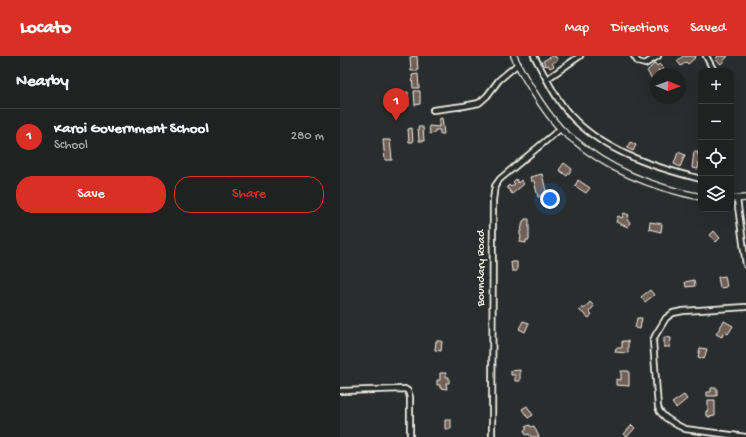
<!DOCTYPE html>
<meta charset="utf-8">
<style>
:root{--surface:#202222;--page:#282a2a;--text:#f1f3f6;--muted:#a2a4a5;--line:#3d3f40;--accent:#d93025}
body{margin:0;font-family:"Gochi Hand",sans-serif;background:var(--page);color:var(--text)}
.controls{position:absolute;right:12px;top:12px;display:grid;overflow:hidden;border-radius:8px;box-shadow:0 4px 16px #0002}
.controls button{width:36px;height:36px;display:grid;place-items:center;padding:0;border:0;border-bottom:1px solid var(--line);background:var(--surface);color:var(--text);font:20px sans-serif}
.compass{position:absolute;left:310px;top:12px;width:36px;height:36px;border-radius:50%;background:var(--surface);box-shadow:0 4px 16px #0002;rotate:91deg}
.you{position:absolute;left:210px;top:143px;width:14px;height:14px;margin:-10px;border:3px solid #fff;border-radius:50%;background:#1a73e8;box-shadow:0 0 0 6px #1a73e833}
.badge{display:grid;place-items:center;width:26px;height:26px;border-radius:50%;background:var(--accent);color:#fff;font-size:13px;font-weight:700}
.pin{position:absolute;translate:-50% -33px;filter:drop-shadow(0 1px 2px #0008)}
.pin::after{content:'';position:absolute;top:21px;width:14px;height:12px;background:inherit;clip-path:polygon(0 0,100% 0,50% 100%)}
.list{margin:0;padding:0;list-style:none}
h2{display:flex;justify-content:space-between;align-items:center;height:52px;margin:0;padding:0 16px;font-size:17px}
h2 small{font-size:13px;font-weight:400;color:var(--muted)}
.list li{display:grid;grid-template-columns:26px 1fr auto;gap:12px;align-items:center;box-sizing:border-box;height:56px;padding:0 16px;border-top:1px solid var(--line)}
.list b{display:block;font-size:15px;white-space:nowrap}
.list p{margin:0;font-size:13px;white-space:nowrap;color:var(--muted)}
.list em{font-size:13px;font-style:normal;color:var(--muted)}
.actions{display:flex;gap:8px;padding:12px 16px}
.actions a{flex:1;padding:9px 0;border:1px solid var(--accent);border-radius:16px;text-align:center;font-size:14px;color:var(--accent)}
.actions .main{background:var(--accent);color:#fff}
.icon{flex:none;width:22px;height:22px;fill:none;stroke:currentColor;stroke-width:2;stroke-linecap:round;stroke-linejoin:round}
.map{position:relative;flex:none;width:406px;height:381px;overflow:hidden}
header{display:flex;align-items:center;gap:24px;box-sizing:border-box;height:56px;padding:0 20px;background:var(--accent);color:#fff}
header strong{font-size:19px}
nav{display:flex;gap:22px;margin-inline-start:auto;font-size:14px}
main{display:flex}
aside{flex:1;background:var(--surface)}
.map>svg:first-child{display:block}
.building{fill:#716058;stroke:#f4f1e8}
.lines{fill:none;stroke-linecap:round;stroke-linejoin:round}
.minor-casing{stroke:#f4f1e8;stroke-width:8}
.tertiary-casing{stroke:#f4f1e8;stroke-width:8}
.minor{stroke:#2a2d2e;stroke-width:4.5}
.tertiary{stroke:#2a2d2e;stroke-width:5.5}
.labels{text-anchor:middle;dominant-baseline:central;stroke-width:3.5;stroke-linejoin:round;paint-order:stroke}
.street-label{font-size:12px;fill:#f4f1e8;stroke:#2a2d2e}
</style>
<header>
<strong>Locato</strong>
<nav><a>Map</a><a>Directions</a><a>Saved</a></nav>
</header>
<main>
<aside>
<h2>Nearby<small></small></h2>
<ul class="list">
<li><span class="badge">1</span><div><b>Karoi Government School</b><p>School</p></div><em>280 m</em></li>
</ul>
<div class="actions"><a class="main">Save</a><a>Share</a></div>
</aside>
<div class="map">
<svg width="406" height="381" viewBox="0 0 406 381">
<rect width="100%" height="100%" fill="#2a2d2e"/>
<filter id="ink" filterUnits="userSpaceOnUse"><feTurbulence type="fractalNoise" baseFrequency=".025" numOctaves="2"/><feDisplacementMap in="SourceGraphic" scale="8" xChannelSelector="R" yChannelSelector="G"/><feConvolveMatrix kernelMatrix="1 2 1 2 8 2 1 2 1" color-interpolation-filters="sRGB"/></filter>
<g filter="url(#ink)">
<path class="building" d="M77,0l1,15h-7l-1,-14z
M212,0h3l3,4 -6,3 2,3 -4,2 -2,-3 -2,1 -3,-5z
M343,0h13v1l-8,7 -2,-2 -5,4 -4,-5z
M378,0h10l-7,8 -6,-5z
M315,7l2,3 2,-2 5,5 -3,3 -2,-2h-1l1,2 -3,2 -4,5 -5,-8z
M78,18l1,14h-6l-1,-13z
M74,35h6v13l-5,1z
M68,36l1,14h-5l-2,-13z
M102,62l2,16h-4v-4h-5v3l-5,1 -1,-8 10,1v-8z
M78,71h5l1,14h-5z
M72,72l1,14h-4l-1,-13z
M43,84h7l2,20h-7z
M290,86l6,3 -3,6 -6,-3z
M338,96l7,3 -5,12 -6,-3z
M354,96h4v3l3,1v6h-2l-1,7 -6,-1z
M224,107l8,6 -5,7 -8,-6z
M202,118l5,21 -9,2 -4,-16h-3l-1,-4z
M176,123l2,4 3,-3 3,4 -12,10 -5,-7 2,-2 2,2 4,-3 -2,-2z
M238,124l12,8 -4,5 -11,-7z
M284,157l5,2 -2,5 3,2 -2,5 -12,-5 2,-6 4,2z
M185,163h4v21h-3v3l-6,-1 1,-6 -1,-1v-4h1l2,-10h1z
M310,166l12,2 -1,8 -12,-3z
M374,175l6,7 -4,4 -6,-7z
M171,206h6v9h-5z
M385,220l2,11 -7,1 -2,-11z
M354,224l1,6 -9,1 -1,-5z
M310,234l4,5 -9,7 -4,-5z
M250,246l4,4 -5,6 3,2 -3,4 -10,-8 3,-3 2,2z
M297,262h5l-2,11 -5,-1z
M183,265l6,2 -4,9 -6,-3z
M384,265l9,5 -5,8 -4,-2 -2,5 -6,-3z
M324,281l7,1 -1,9h-6z
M96,285h6l-1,10 -6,-1z
M282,285h6v12l-13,-1 1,-4h6z
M360,292l7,1 -3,10 -6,-2z
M180,314v11h-5v-6h-4v-4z
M281,315h8v15l-13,-1v-6l5,1z
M100,317h6v4h3v6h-3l1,6 -7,-1v-3h-3v-5h3z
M371,332h6v8h-10v-4h4z
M344,339l3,4 -11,9 -4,-5z
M368,344h7v16l-7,1v-2h-2v-4h2z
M187,350l6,9 -5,3 -6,-9z
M105,364h6v9h-6z
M190,369l1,2 3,-1 5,11h-8l-2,-3 -3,1 -2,-5 3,-1 -2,-2z
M292,369l3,3 -8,9 -3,-3z"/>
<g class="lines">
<g class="minor-casing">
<path id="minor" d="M194,0c12,21 23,47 41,64 33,33 82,48 126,59
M294,0l4,6 7,2 13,-8
M366,0l8,15
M207,23l33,-23
M93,54l31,-4 15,-3 8,-7 12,-16 19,-16
M397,143l9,66
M406,251l-63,4 -10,2 -7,5 -11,18 -2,5 5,66 2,5 6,6 11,7 8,4 61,8
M0,335l65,-2 3,2 2,6v40
M152,381l1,-237 2,-14 5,-7 60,-50"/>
</g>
<g class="tertiary-casing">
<path id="tertiary" d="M174,0c5,12 12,24 19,35 8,13 17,26 27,37 4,5 9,8 14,12 36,31 81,48 127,57
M391,143l15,-1"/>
</g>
<use href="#minor" class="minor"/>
<use href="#tertiary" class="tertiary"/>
</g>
</g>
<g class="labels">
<g class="street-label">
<text transform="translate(142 212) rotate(-90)">Boundary Road</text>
</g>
</g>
</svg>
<div class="controls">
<button>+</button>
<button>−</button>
<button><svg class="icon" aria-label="locate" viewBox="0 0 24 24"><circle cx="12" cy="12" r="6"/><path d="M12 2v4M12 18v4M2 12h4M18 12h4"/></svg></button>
<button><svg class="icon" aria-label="layers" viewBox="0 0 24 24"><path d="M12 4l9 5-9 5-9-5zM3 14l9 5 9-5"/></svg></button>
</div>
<svg class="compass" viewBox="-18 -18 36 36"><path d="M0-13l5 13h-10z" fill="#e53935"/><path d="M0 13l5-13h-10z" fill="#a2a4a5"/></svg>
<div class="you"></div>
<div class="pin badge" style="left:56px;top:65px">1</div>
</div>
</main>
